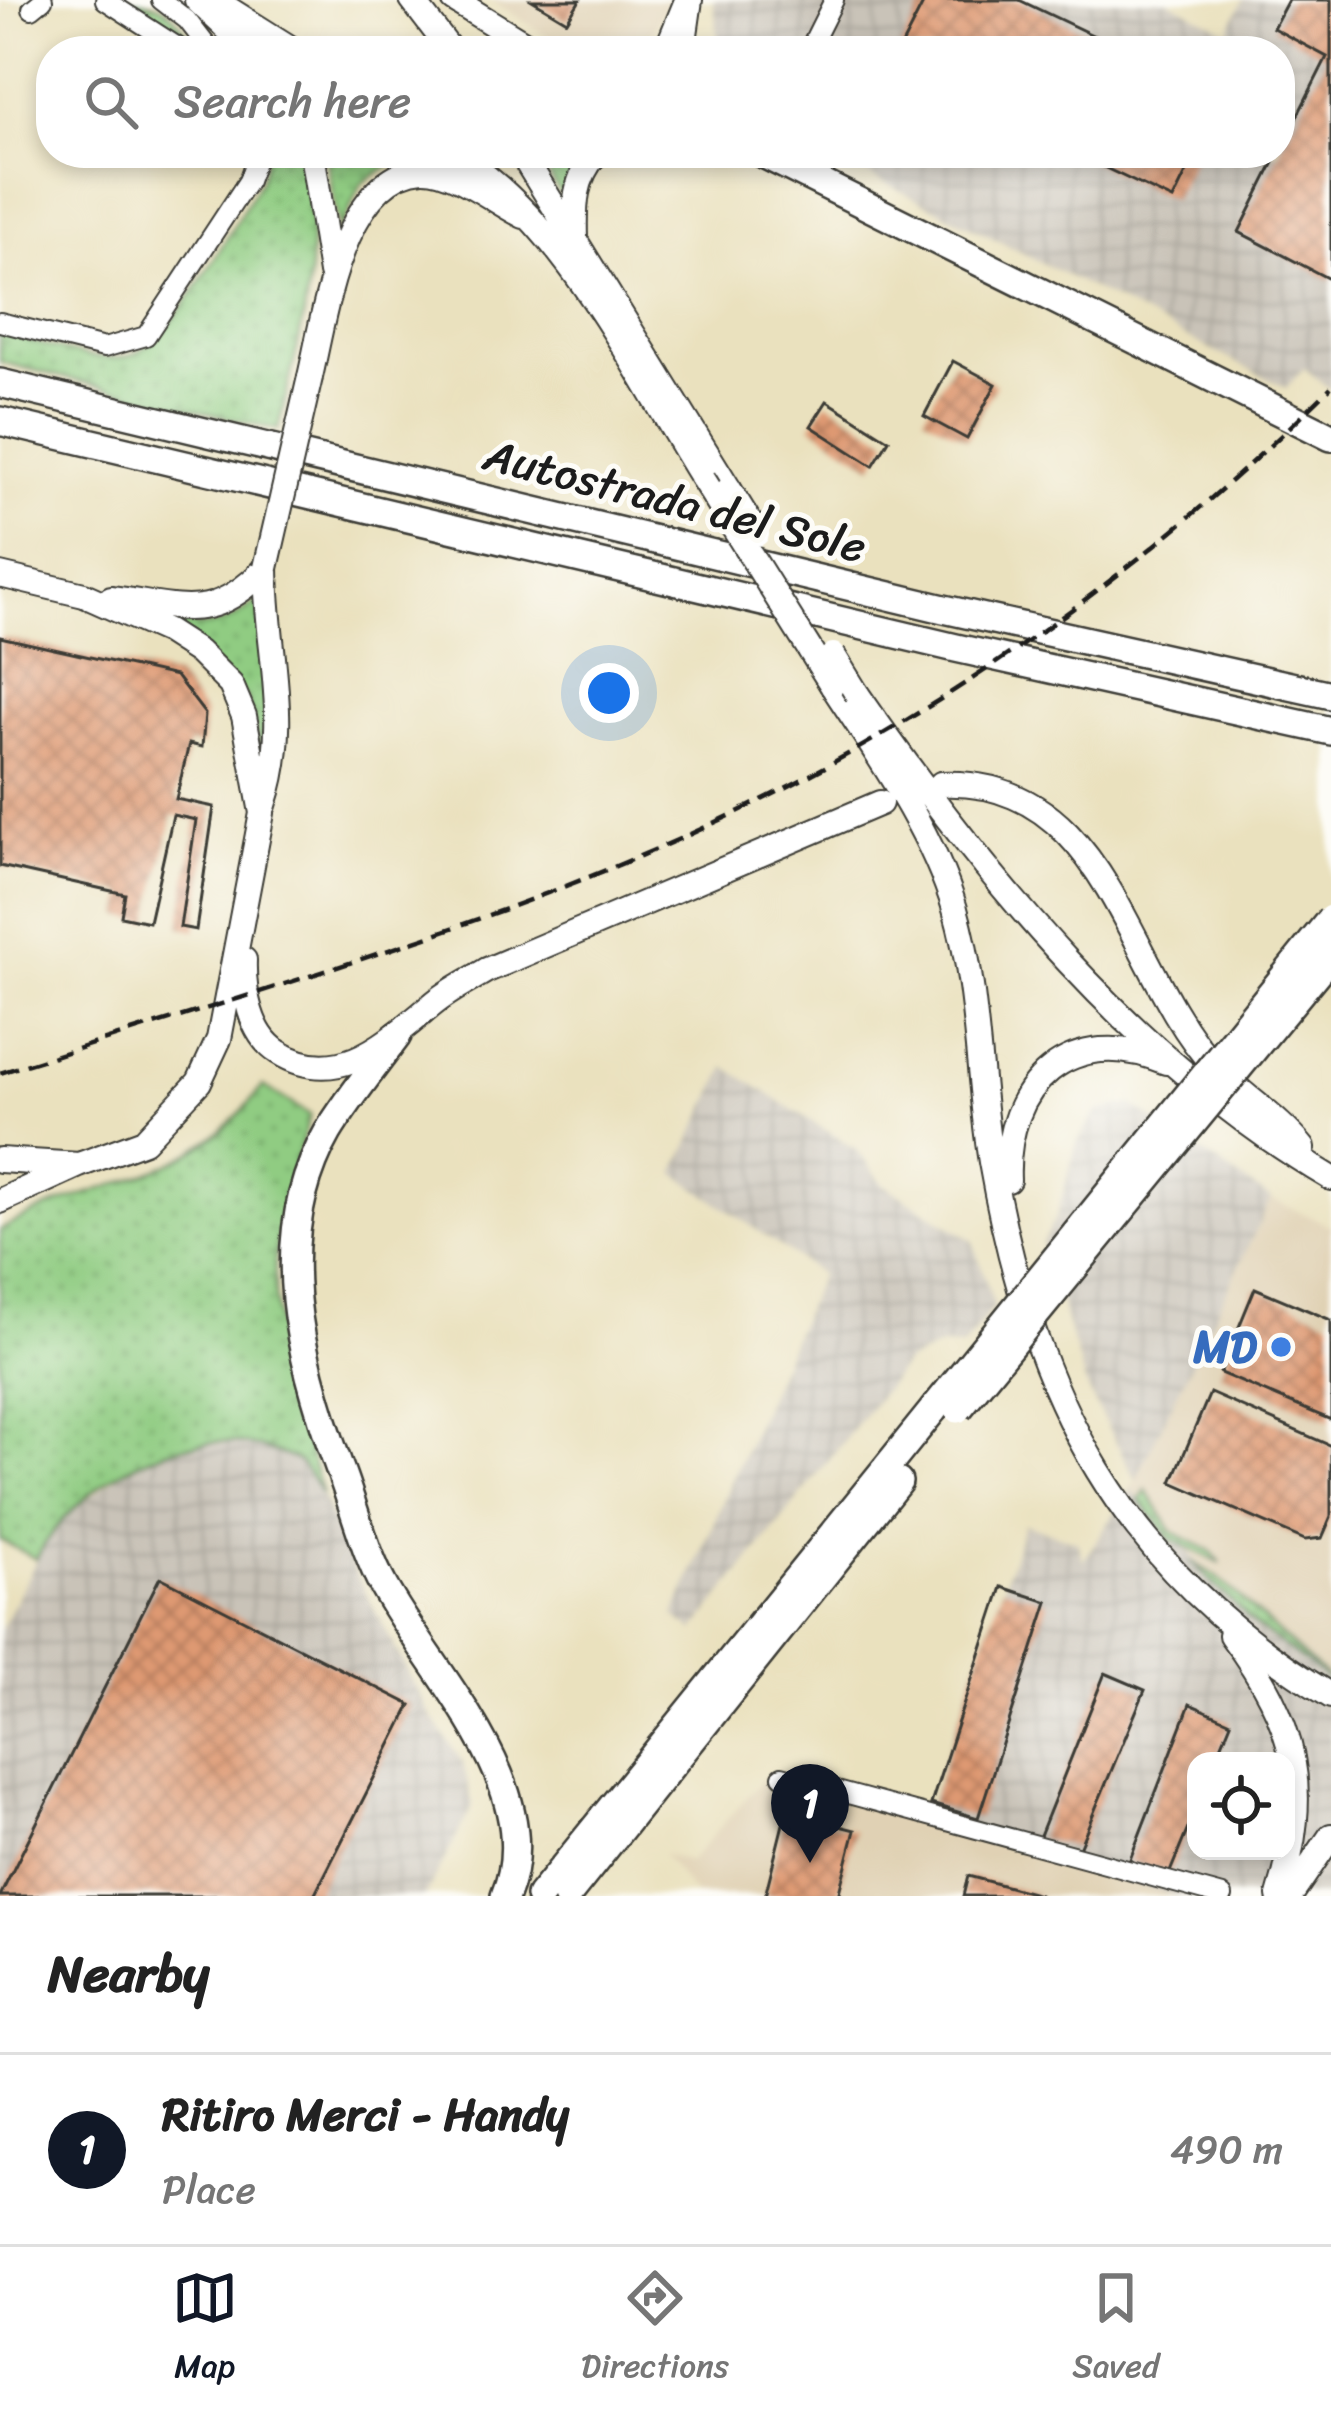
<!DOCTYPE html>
<style>
:root{--surface:#fff;--page:#f6f6f6;--text:#222;--muted:#767676;--line:#e0e0e0;--accent:#111827}
body{margin:0;font-family:Sriracha,sans-serif;background:var(--page);color:var(--text)}
.controls{position:absolute;right:36px;bottom:36px;display:grid;overflow:hidden;border-radius:24px;box-shadow:0 6px 18px #0003}
.controls button{width:108px;height:108px;display:grid;place-items:center;padding:0;border:0;border-bottom:3px solid var(--line);background:var(--surface);color:var(--text);font:60px sans-serif}
.you{position:absolute;left:609px;top:693px;width:42px;height:42px;margin:-30px;border:9px solid #fff;border-radius:50%;background:#1a73e8;box-shadow:0 0 0 18px #1a73e833}
.badge{display:grid;place-items:center;width:78px;height:78px;border-radius:50%;background:var(--accent);color:#fff;font-size:39px;font-weight:700}
.pin{position:absolute;translate:-50% -99px;filter:drop-shadow(0 3px 6px #0008)}
.pin::after{content:'';position:absolute;top:63px;width:42px;height:36px;background:inherit;clip-path:polygon(0 0,100% 0,50% 100%)}
.list{margin:0;padding:0;list-style:none}
h2{display:flex;justify-content:space-between;align-items:center;height:156px;margin:0;padding:0 48px;font-size:51px}
h2 small{font-size:39px;font-weight:400;color:var(--muted)}
.list li{display:grid;grid-template-columns:78px 1fr auto;gap:36px;align-items:center;box-sizing:border-box;height:192px;padding:0 48px;border-top:3px solid var(--line)}
.list b{display:block;font-size:45px;white-space:nowrap}
.list p{margin:0;font-size:39px;white-space:nowrap;color:var(--muted)}
.list em{font-size:39px;font-style:normal;color:var(--muted)}
.icon{flex:none;width:66px;height:66px;fill:none;stroke:currentColor;stroke-width:2;stroke-linecap:round;stroke-linejoin:round}
.map{position:relative;flex:none;width:1331px;height:1896px;overflow:hidden}
.search{position:absolute;background:var(--surface);box-shadow:0 6px 18px #0003;left:36px;right:36px;top:36px;height:132px;display:flex;align-items:center;gap:30px;box-sizing:border-box;padding:0 42px;border-radius:48px;color:var(--muted);font-size:45px}
.sheet{height:348px;background:var(--surface)}
nav{display:flex;justify-content:space-around;align-items:center;box-sizing:border-box;height:168px;border-top:3px solid var(--line);background:var(--surface);font-size:33px;color:var(--muted)}
nav a{display:grid;justify-items:center;gap:6px}
nav .on{color:var(--accent)}
.map>svg:first-child{display:block}
.built{fill:#e0d1b4}
.industrial{fill:url(#industrial-grid);fill-rule:evenodd}
.green{fill:url(#green-dots);stroke:#56744f;stroke-width:3}
.building{fill:url(#building-cross-hatch)}
.lines{fill:none;stroke-linecap:round;stroke-linejoin:round}
.minor-casing{stroke:#3b3a34;stroke-width:22}
.major-casing{stroke:#3b3a34;stroke-width:28}
.highway-casing{stroke:#3b3a34;stroke-width:32}
.minor{stroke:#fff;stroke-width:18}
.major{stroke:#fff;stroke-width:24}
.highway{stroke:#fff;stroke-width:27}
.rail{stroke:#1c1c1c;stroke-width:4.5;stroke-dasharray:18 9;stroke-linecap:butt}
.major-bridge-casing{stroke:#3b3a34;stroke-width:28;stroke-linecap:butt}
.highway-bridge-casing{stroke:#3b3a34;stroke-width:32;stroke-linecap:butt}
.major-bridge{stroke:#fff;stroke-width:24}
.highway-bridge{stroke:#fff;stroke-width:27}
.shop-dot{fill:#3f7fe0;stroke:#fdfcf7;stroke-width:4.5}
.labels{text-anchor:middle;dominant-baseline:central;stroke-width:10;stroke-linejoin:round;paint-order:stroke}
.street-label{font-size:45px;fill:#1c1c1c;stroke:#fdfcf7}
.shop-label{font-size:45px;font-weight:bold;fill:#366cbe;stroke:#fdfcf7;text-anchor:end}
</style>
<div class="map">
<svg width="1331" height="1896" viewBox="0 0 1331 1896">
<defs>
<pattern id="industrial-grid" width="8" height="8" patternUnits="userSpaceOnUse" patternTransform="scale(3)"><rect width="8" height="8" fill="#c9c3b8"/><path d="M0 4h8M4 0v8" fill="none" stroke="#aca79e"/></pattern>
<pattern id="green-dots" width="8" height="8" patternUnits="userSpaceOnUse" patternTransform="scale(3)"><rect width="8" height="8" fill="#90cc82"/><path d="M2 2h.1M6 6h.1" fill="none" stroke="#7caf70" stroke-width="1.8" stroke-linecap="round"/></pattern>
<pattern id="building-cross-hatch" width="8" height="8" patternUnits="userSpaceOnUse" patternTransform="scale(3)"><rect width="8" height="8" fill="#de9972"/><path d="M0 0l8 8M0 8l8-8" fill="none" stroke="#b37c5d"/></pattern>
</defs>
<rect width="100%" height="100%" fill="#fdfcf7"/>
<filter id="ink" filterUnits="userSpaceOnUse"><feTurbulence type="fractalNoise" baseFrequency=".00833" numOctaves="2"/><feDisplacementMap in="SourceGraphic" scale="24" xChannelSelector="R" yChannelSelector="G"/><feConvolveMatrix kernelMatrix="1 2 1 2 8 2 1 2 1" color-interpolation-filters="sRGB"/></filter>
<filter id="wash" filterUnits="userSpaceOnUse"><feTurbulence type="fractalNoise" baseFrequency=".004" numOctaves="4" result="noise"/><feDisplacementMap in="SourceGraphic" scale="48" xChannelSelector="R" yChannelSelector="G"/><feGaussianBlur stdDeviation="2.7" result="paint"/><feColorMatrix in="noise" values="0 0 0 0 0 0 0 0 0 0 0 0 0 0 0 0 0 1.4 0 .05"/><feComposite in="paint" operator="in"/></filter>
<g filter="url(#wash)">
<rect width="100%" height="100%" fill="#eae1be"/>
<path class="built" d="M491,0h179l-22,38 -18,13h-60z
M1271,1199l60,27v455l-75,-55 -125,-137z
M764,1778l159,44 253,74h-480l-34,-42 27,8z"/>
<path class="industrial" d="M713,0h454l61,31 15,-31h88v390l-27,-22 -18,20 -459,-235h453v-102h-560z
M726,1067l131,83 26,34 90,57 21,65 -31,41 -22,-1 -35,16 -212,269 -20,-15 146,-342 -145,-101z
M1131,1104l140,95 -135,280 -49,-90 -45,-146 15,-28 20,-72 21,-32z
M181,1444h70l47,17 24,34 28,68 80,151 33,49 10,43 -48,90h-425v-266l56,-108 69,-51z
M1131,1489l125,137 75,55v215h-155l-253,-74 101,-298 53,17 6,20zM1196,1761h90v90h-90z"/>
<path class="green" d="M121,0c49,0 52,15 79,51z
M267,153h31c31,93 1,185 -20,277l-278,-68v-30c36,9 82,28 119,26 51,-3 115,-136 142,-179z
M326,153h84l-48,30 -23,49z
M536,153h48l-19,49z
M259,600l11,102 -4,65 -20,-70 -102,-79c54,8 71,19 115,-18z
M263,1086l47,29c-10,36 -23,71 -30,107 -19,93 17,185 42,273 -7,-10 -13,-22 -21,-31 -8,-8 -23,-10 -33,-14 -86,-31 -193,34 -232,109l-36,-19v-310c99,-55 188,-42 263,-144z
M1146,1490l27,42 38,19 10,13 -51,-26 -30,-38z
M1191,1561l26,16 114,104 -75,-55z"/>
<g id="blocks">
<path class="building" d="M532,0h48l-13,21z
M925,0h94l107,51h-227z
M1288,0h43v280l-92,-48 88,-175 -54,-29z
M1074,153h122l-23,47z
M953,361l43,23 -29,55 -43,-23z
M827,401l62,39 -16,26 -62,-40z
M0,637l176,39 29,38 -3,33 -13,-3 -13,55 38,8 -18,123 -16,-3 16,-107 -23,-5 -24,107 -28,-6 4,-22 -125,-28z
M1255,1288l76,32v100l-111,-47z
M1210,1393l121,53v71l-9,21 -17,2 -133,-58z
M160,1577l251,128 -97,191h-314z
M1002,1587l46,15 -70,216 -47,-14z
M1105,1673l40,17 -66,158 -40,-10z
M1190,1704l41,18 -16,39h-19v48l-26,63 -41,-10z
M786,1812l69,18 -17,66h-73z
M968,1876l71,19v1h-76z"/>
</g>
</g>
<g filter="url(#ink)">
<use href="#blocks" fill-opacity="0" stroke="#3b3a34" stroke-width="3"/>
<g class="lines">
<g class="minor-casing">
<path id="minor" d="M105,0l79,51
M161,0l26,20 24,31
M32,9l11,-9
M811,46l23,-46
M663,51l21,-51
M693,51l-5,-16 5,-35
M0,322l104,26 42,-12 102,-155 10,-28
M782,1776l441,120"/>
</g>
<g class="major-casing">
<path id="major" d="M197,0l54,51
M214,0l81,51
M412,0l39,51
M454,0l83,51
M312,153l19,120
M454,153c114,73 179,214 249,326
M521,153l208,336
M575,238c-1,-32 -1,-60 22,-85
M310,377c14,-60 33,-203 113,-208 31,-1 73,34 101,47
M0,575l84,20 83,37 31,20 33,33 13,31 18,97 -43,226 -20,43 -55,59 -65,24 -79,-5
M111,598c72,9 99,27 155,-30
M832,685c45,69 99,144 123,224 24,82 22,169 36,253 42,237 129,406 340,534
M857,694c127,183 279,370 474,484
M941,784c168,-7 184,187 274,283 28,30 62,49 88,81
M264,805c28,-84 3,-150 2,-237
M244,960c-1,31 6,74 34,92 60,38 109,-10 154,-47 16,-14 37,-24 55,-35l393,-167
M1008,1180c-4,-96 63,-158 158,-118
M0,1201l79,-36
M1231,1635c66,88 81,154 48,261
M1290,1896l41,-60"/>
</g>
<g class="highway-casing">
<path id="highway" d="M761,153l570,284
M0,383l944,226 387,86
M0,421l956,227 375,83
M397,1036c-23,31 -49,63 -69,96 -61,106 -28,229 11,335 15,39 25,83 45,120 49,89 165,204 121,309
M540,1896l393,-486
M567,1896l331,-414"/>
</g>
<use href="#minor" class="minor"/>
<use href="#major" class="major"/>
<use href="#highway" class="highway"/>
<path class="rail" d="M0,1073c230,-73 466,-139 686,-237 240,-108 459,-264 645,-449"/>
<g class="major-bridge-casing">
<path id="major-bridge" d="M703,479l129,206
M729,489l28,45
M266,568l44,-191
M833,655l24,39"/>
</g>
<g class="highway-bridge-casing">
<path id="highway-bridge" d="M958,1409l373,-454
M933,1410l398,-491"/>
</g>
<use href="#major-bridge" class="major-bridge"/>
<use href="#highway-bridge" class="highway-bridge"/>
</g>
</g>
<circle class="shop-dot" cx="1281" cy="1347" r="12"/>
<g class="labels">
<g class="street-label">
<text transform="translate(675 501) rotate(14)">Autostrada del Sole</text>
</g>
<g class="shop-label">
<text x="1257" y="1347">MD</text>
</g>
</g>
</svg>
<div class="controls">
<button><svg class="icon" aria-label="locate" viewBox="0 0 24 24"><circle cx="12" cy="12" r="6"/><path d="M12 2v4M12 18v4M2 12h4M18 12h4"/></svg></button>
</div>
<div class="you"></div>
<div class="pin badge" style="left:810px;top:1863px">1</div>
<div class="search"><svg class="icon" aria-label="search" viewBox="0 0 24 24"><circle cx="10" cy="10" r="6"/><path d="M15 15l6 6"/></svg>Search here</div>
</div>
<section class="sheet">
<h2>Nearby<small></small></h2>
<ul class="list">
<li><span class="badge">1</span><div><b>Ritiro Merci - Handy</b><p>Place</p></div><em>490 m</em></li>
</ul>
</section>
<nav>
<a class="on"><svg class="icon" aria-label="map" viewBox="0 0 24 24"><path d="M3 6l6-2 6 2 6-2v14l-6 2-6-2-6 2zM9 4v14M15 6v14"/></svg>Map</a>
<a><svg class="icon" aria-label="directions" viewBox="0 0 24 24"><path d="M12 3l9 9-9 9-9-9zM9 14v-3h6M13 9l2 2-2 2"/></svg>Directions</a>
<a><svg class="icon" aria-label="saved" viewBox="0 0 24 24"><path d="M7 4h10v16l-5-4-5 4z"/></svg>Saved</a>
</nav>
